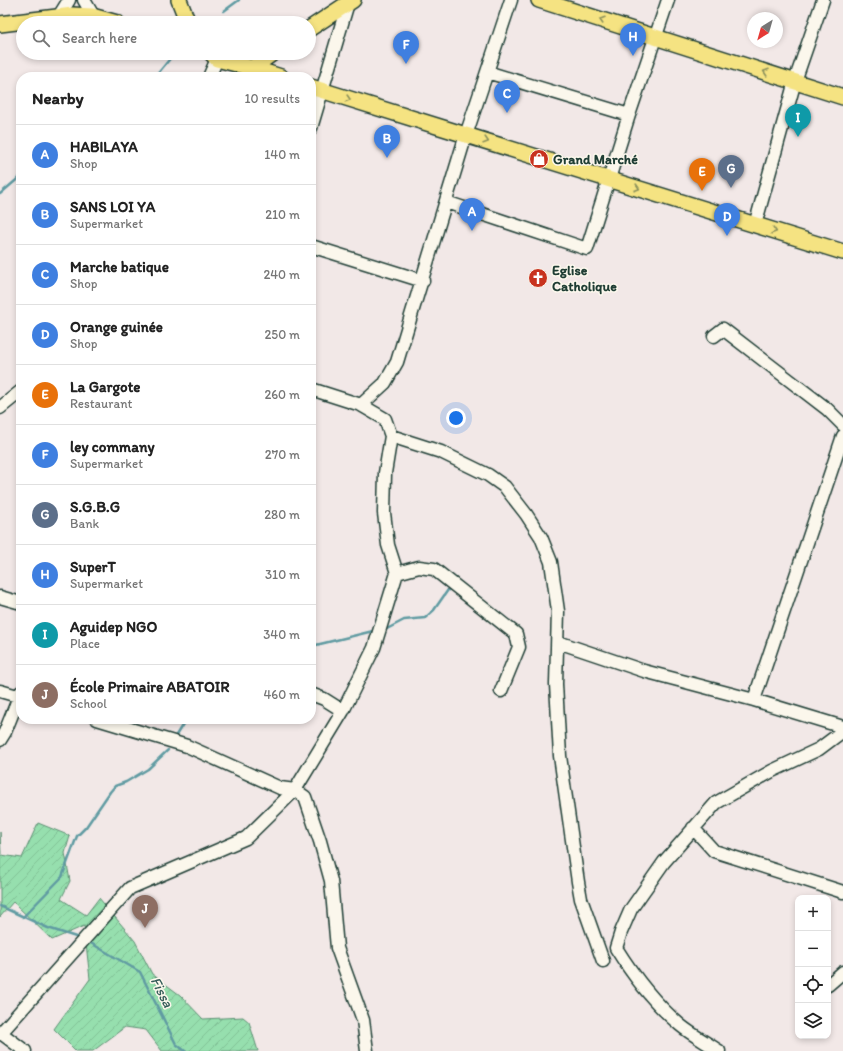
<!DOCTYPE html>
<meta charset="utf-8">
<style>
:root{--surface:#fff;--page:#f2f2f2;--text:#222;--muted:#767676;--line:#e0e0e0;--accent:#111827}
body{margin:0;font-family:Itim,sans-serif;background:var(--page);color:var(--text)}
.controls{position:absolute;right:12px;bottom:12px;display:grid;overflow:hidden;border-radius:8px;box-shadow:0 2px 6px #0003}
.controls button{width:36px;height:36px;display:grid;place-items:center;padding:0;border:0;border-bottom:1px solid var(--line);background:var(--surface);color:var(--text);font:20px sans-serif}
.compass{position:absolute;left:747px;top:12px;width:36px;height:36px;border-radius:50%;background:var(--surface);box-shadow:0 2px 6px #0003;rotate:217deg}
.you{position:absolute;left:456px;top:418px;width:14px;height:14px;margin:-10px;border:3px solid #fff;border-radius:50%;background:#1a73e8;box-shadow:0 0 0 6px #1a73e833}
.badge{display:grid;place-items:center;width:26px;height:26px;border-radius:50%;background:var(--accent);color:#fff;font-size:13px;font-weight:700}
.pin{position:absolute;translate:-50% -33px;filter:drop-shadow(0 1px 2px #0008)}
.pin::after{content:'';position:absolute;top:21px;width:14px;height:12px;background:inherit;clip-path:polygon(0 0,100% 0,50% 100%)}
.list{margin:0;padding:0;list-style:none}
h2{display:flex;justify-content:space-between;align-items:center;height:52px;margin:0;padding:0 16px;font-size:17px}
h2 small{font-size:13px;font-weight:400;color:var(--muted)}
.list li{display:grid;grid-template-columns:26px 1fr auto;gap:12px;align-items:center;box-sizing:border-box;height:60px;padding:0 16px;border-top:1px solid var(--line)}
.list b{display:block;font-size:15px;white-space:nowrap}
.list p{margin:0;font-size:13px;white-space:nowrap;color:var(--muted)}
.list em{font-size:13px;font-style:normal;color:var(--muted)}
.icon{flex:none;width:22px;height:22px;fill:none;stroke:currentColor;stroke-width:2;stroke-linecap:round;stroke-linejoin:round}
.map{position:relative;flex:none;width:843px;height:1051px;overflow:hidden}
.search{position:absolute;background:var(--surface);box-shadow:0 2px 6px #0003;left:16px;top:16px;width:300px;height:44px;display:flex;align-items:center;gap:10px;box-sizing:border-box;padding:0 14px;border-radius:22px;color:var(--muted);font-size:15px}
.panel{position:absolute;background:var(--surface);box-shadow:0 2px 6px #0003;left:16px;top:72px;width:300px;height:652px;border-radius:16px}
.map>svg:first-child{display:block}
.garden{fill:url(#garden-furrows);stroke:#5a8e71}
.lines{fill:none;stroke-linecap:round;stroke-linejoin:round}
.stream{stroke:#609ba2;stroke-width:2.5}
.minor-casing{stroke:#1f3d34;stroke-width:15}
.major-casing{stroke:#1f3d34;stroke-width:18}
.minor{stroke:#fbf7ec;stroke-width:12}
.major{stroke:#f5e382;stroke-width:15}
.oneway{stroke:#8a905b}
.labels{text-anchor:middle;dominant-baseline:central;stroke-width:3;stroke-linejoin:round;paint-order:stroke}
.poi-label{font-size:14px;font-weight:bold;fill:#1f3d34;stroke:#fbf7ec;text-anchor:start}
.water-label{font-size:15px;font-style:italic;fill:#355c59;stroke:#fbf7ec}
</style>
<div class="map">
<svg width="843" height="1051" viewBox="0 0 843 1051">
<defs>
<pattern id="garden-furrows" width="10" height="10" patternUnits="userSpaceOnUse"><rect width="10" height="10" fill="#96dfae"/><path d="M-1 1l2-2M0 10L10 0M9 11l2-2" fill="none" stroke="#81c096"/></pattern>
</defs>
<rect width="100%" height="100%" fill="#f2e8e7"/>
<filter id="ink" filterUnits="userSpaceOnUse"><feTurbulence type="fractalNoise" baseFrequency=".025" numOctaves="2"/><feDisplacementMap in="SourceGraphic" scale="8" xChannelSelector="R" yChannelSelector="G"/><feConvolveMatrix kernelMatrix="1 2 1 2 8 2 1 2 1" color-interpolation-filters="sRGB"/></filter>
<g filter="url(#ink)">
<path class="garden" d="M38,823l32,13 -5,17 5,28 -9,18 25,16 13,-17 36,43 17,33 28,21 23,24 40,-2 6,5 9,29h-96l-16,-21 -21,-3 -32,24h-17l-22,-22 36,-50 -6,-53 -32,14 -39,-38 -13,15v-85l1,23 21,3z"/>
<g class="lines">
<path class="stream" d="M224,11l15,-11
M155,77l18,-22
M0,194l21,-18
M385,630l19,-10 21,-2 9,-8 16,-23
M311,644l5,1 57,-14
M175,737l11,-18
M0,906l48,22 31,10
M23,917l39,-40 15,-41 9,-9 24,-35 5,-6 11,-4 22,-13 20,-19
M89,942l51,30 36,72 9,7"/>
<g class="minor-casing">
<path id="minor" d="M84,0l10,17
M59,16l10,-16
M487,72l142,43
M209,77l8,-18
M311,128l37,-125
M446,202l141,47 42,-134 39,-115
M755,225l40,-144 28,-81
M311,246l112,35
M714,336l9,-7 104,80 16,16
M361,405l24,-22 12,-21 68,-224 46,-138
M0,408l21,-17
M391,436l50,16 47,23 17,12 21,27 15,23 10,25 7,49 -2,73 4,72 18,126 3,17 22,62
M397,573l22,-6 15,2 82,65 3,13 -18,44
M0,597l21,6
M558,642l86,29 110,29 89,27
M0,691l21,6
M311,694l13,5 19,12
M754,700l89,-264
M97,719l90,27 93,42 15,2 10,7 15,44 11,40 6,67 26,72 4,31
M0,740l5,-8 16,-40
M693,828l21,23 129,41
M828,985l15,-13
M1,1033l24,18
M0,1034l130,-146 116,-50 49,-48 48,-79 31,-63 23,-75 -9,-28 -4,-32 1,-40 6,-37 -6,-17 -24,-14 -50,-16
M719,1051c-13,-9 -27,-16 -39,-26 -26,-22 -46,-48 -64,-77l5,-16 10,-23 33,-47 52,-59 56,-32 47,-22 24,-18"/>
</g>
<g class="major-casing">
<path id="major" d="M179,0l9,23
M539,0l304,97
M0,24l73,-9 19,1 25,7
M309,29l44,-29
M211,53l6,6 35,9 29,9
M252,68l21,-15
M311,87l532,165"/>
</g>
<use href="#minor" class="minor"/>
<use href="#major" class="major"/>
</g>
<defs><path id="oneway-chevron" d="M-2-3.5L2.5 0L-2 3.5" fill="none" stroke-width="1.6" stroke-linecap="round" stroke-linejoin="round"/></defs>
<g class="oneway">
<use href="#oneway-chevron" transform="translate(602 20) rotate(-162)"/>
<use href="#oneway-chevron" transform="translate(766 72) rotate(-162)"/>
<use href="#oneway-chevron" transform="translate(348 99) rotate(17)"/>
<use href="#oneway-chevron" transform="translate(486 141) rotate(17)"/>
<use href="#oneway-chevron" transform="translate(637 188) rotate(17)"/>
<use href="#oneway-chevron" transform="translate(774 231) rotate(17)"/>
</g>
</g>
<defs>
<g id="shop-disc" transform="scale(1)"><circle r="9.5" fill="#c8321e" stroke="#fbf7ec"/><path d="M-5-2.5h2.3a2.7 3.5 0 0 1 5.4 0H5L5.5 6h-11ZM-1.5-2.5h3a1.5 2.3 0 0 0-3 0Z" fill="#fff"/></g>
<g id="church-disc" transform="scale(1)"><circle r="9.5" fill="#c8321e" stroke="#fbf7ec"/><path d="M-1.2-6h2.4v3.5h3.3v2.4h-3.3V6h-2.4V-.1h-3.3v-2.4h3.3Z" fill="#fff"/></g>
</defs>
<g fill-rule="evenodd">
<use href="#shop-disc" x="539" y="159"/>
<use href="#church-disc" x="538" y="278"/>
</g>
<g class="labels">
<g class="poi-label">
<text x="553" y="159">Grand Marché</text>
<text x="552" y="270">Eglise<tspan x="552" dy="16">Catholique</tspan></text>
</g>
<g class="water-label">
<text transform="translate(162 992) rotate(63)">Fissa</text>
</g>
</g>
</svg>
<div class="controls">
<button>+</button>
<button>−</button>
<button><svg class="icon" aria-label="locate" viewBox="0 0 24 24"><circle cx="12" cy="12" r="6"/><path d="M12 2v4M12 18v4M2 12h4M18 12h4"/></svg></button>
<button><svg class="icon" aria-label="layers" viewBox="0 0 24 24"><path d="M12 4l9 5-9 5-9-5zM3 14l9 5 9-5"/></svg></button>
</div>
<svg class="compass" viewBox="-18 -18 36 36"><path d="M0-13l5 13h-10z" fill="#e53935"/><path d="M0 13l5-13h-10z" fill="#767676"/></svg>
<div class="you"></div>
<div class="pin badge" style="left:472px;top:231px;background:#3f7fe0">A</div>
<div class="pin badge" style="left:387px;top:158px;background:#3f7fe0">B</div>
<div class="pin badge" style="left:507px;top:113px;background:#3f7fe0">C</div>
<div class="pin badge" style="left:727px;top:236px;background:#3f7fe0">D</div>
<div class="pin badge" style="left:702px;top:191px;background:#e8710a">E</div>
<div class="pin badge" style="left:406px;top:64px;background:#3f7fe0">F</div>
<div class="pin badge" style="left:731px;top:188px;background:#5c6f8a">G</div>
<div class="pin badge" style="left:633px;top:56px;background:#3f7fe0">H</div>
<div class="pin badge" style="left:798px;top:137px;background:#0f9aa8">I</div>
<div class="pin badge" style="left:145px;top:928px;background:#8d6e63">J</div>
<div class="search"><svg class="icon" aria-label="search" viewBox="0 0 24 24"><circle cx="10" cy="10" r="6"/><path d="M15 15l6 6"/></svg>Search here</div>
<section class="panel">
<h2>Nearby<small>10 results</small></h2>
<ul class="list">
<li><span class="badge" style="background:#3f7fe0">A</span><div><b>HABILAYA</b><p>Shop</p></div><em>140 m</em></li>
<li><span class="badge" style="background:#3f7fe0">B</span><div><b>SANS LOI YA</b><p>Supermarket</p></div><em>210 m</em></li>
<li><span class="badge" style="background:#3f7fe0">C</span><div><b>Marche batique</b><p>Shop</p></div><em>240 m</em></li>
<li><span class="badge" style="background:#3f7fe0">D</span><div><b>Orange guinée</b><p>Shop</p></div><em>250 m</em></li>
<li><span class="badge" style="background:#e8710a">E</span><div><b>La Gargote</b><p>Restaurant</p></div><em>260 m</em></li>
<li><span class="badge" style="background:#3f7fe0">F</span><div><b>ley commany</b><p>Supermarket</p></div><em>270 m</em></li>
<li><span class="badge" style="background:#5c6f8a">G</span><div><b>S.G.B.G</b><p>Bank</p></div><em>280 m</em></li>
<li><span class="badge" style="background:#3f7fe0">H</span><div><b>SuperT</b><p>Supermarket</p></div><em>310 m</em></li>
<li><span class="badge" style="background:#0f9aa8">I</span><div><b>Aguidep NGO</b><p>Place</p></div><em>340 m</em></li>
<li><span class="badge" style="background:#8d6e63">J</span><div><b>École Primaire ABATOIR</b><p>School</p></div><em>460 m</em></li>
</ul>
</section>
</div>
